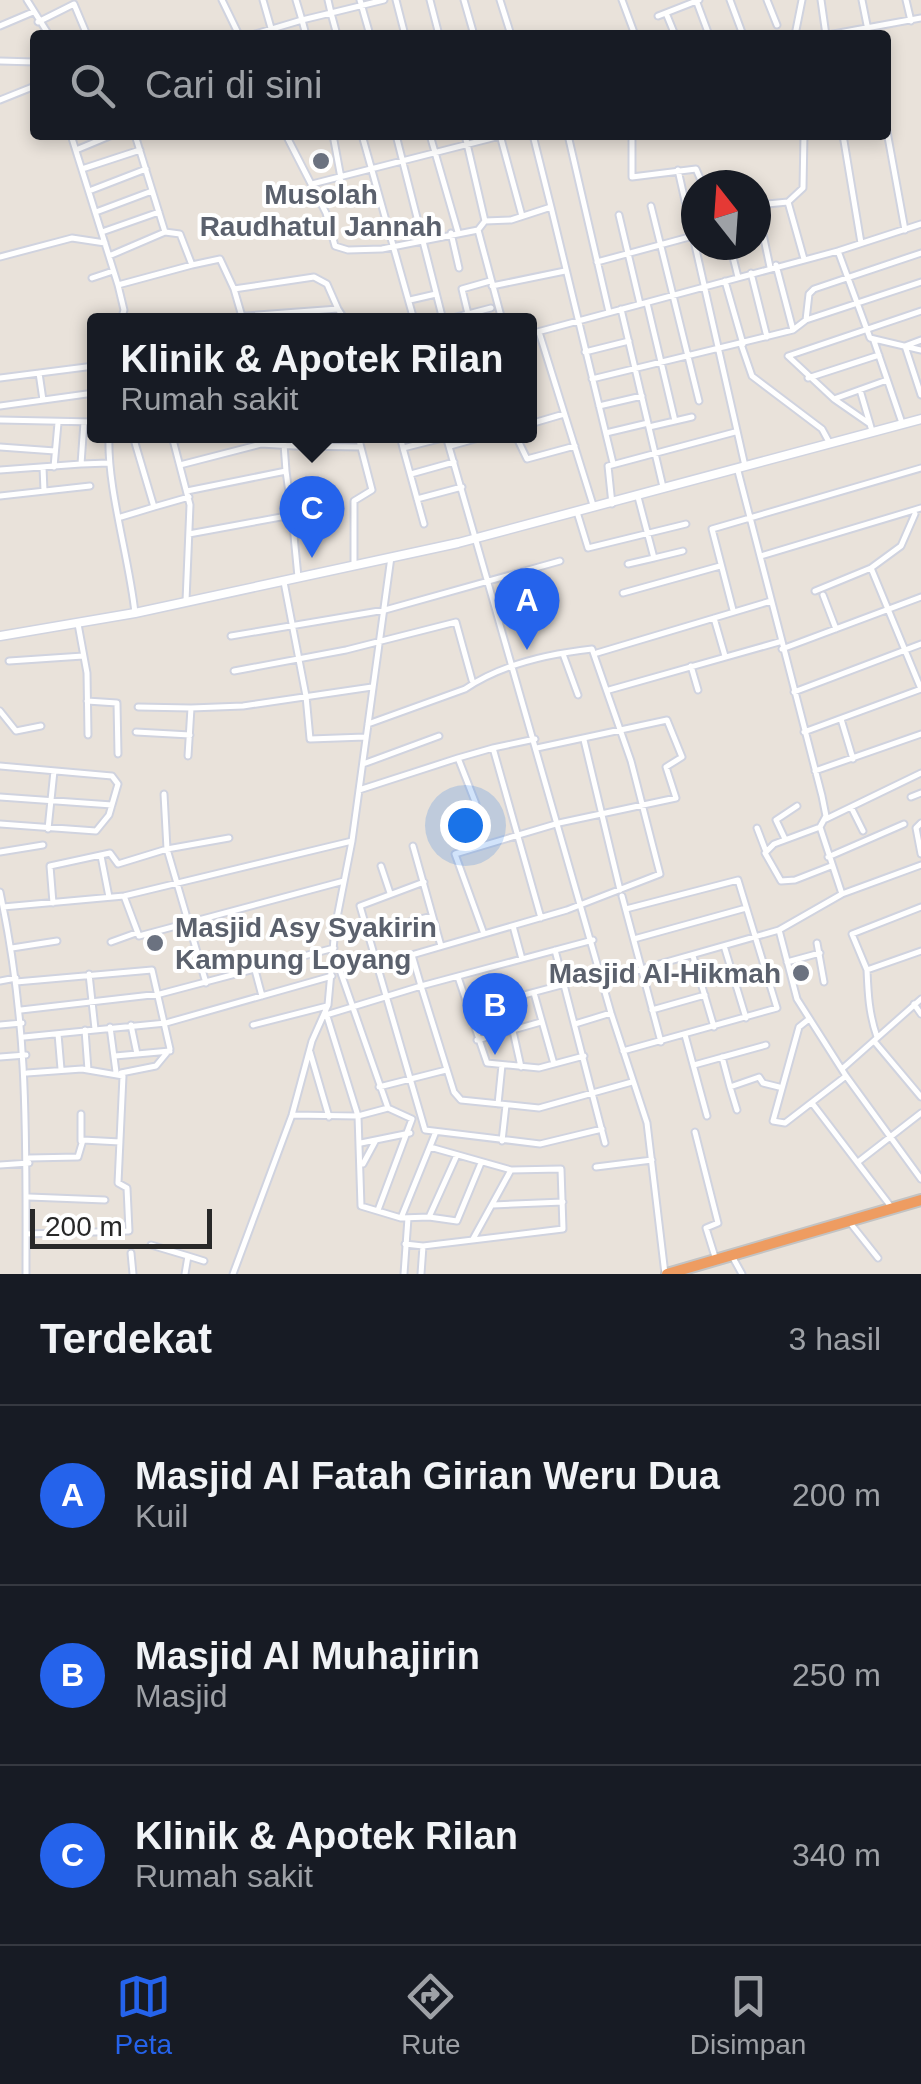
<!DOCTYPE html>
<html lang="id">
<style>
:root{--surface:#171b24;--page:#242831;--text:#f1f3f6;--muted:#9ea1a6;--line:#363941;--accent:#2563eb}
body{margin:0;font-family:Arial,sans-serif;background:var(--page);color:var(--text)}
.compass{position:absolute;left:681px;top:170px;width:90px;height:90px;border-radius:50%;background:var(--surface);box-shadow:0 5px 15px #0003;rotate:343deg}
.scale{position:absolute;left:30px;bottom:25px;width:182px;box-sizing:border-box;padding-left:10px;border:5px solid #282828;border-top:0;font-size:28px;line-height:35px;white-space:nowrap;color:#282828;-webkit-text-stroke:8px #fff;paint-order:stroke}
.you{position:absolute;left:465px;top:825px;width:35px;height:35px;margin:-25px;border:8px solid #fff;border-radius:50%;background:#1a73e8;box-shadow:0 0 0 15px #1a73e833}
.badge{display:grid;place-items:center;width:65px;height:65px;border-radius:50%;background:var(--accent);color:#fff;font-size:32px;font-weight:700}
.pin{position:absolute;translate:-50% -82px;filter:drop-shadow(0 2px 5px #0008)}
.pin::after{content:'';position:absolute;top:52px;width:35px;height:30px;background:inherit;clip-path:polygon(0 0,100% 0,50% 100%)}
.popup{position:absolute;left:87px;top:313px;width:450px;height:130px;box-sizing:border-box;display:grid;place-content:center;border-radius:10px;background:var(--surface);filter:drop-shadow(0 2px 8px #0005);font-size:32px;white-space:nowrap;color:var(--muted)}
.popup b{font-size:38px;color:var(--text)}
.popup::after{content:'';position:absolute;left:50%;top:100%;margin-left:-20px;border:20px solid transparent;border-top-color:var(--surface)}
.list{margin:0;padding:0;list-style:none}
h2{display:flex;justify-content:space-between;align-items:center;height:130px;margin:0;padding:0 40px;font-size:42px}
h2 small{font-size:32px;font-weight:400;color:var(--muted)}
.list li{display:grid;grid-template-columns:65px 1fr auto;gap:30px;align-items:center;box-sizing:border-box;height:180px;padding:0 40px;border-top:2px solid var(--line)}
.list b{display:block;font-size:38px;white-space:nowrap}
.list p{margin:0;font-size:32px;white-space:nowrap;color:var(--muted)}
.list em{font-size:32px;font-style:normal;color:var(--muted)}
.icon{flex:none;width:55px;height:55px;fill:none;stroke:currentColor;stroke-width:2;stroke-linecap:round;stroke-linejoin:round}
.map{position:relative;flex:none;width:921px;height:1274px;overflow:hidden}
.search{position:absolute;background:var(--surface);box-shadow:0 5px 15px #0003;left:30px;right:30px;top:30px;height:110px;display:flex;align-items:center;gap:25px;box-sizing:border-box;padding:0 35px;border-radius:10px;color:var(--muted);font-size:38px}
.sheet{height:670px;background:var(--surface)}
nav{display:flex;justify-content:space-around;align-items:center;box-sizing:border-box;height:140px;border-top:2px solid var(--line);background:var(--surface);font-size:28px;color:var(--muted)}
nav a{display:grid;justify-items:center;gap:5px}
nav .on{color:var(--accent)}
.map>svg:first-child{display:block}
.lines{fill:none;stroke-linecap:round;stroke-linejoin:round}
.street-casing{stroke:#d0d3df;stroke-width:9}
.secondary-casing{stroke:#d0d3df;stroke-width:11}
.highway-casing{stroke:#c3c3c3;stroke-width:14}
.street{stroke:#fff;stroke-width:5}
.secondary{stroke:#fff;stroke-width:8}
.highway{stroke:#ee9c61;stroke-width:10}
.worship-dot{fill:#6b7280;stroke:#fff;stroke-width:4}
.labels{text-anchor:middle;dominant-baseline:central;stroke-width:8;stroke-linejoin:round;paint-order:stroke}
.worship-label{font-size:28px;font-weight:bold;fill:#5b616d;stroke:#fff}
</style>
<div class="map">
<svg width="921" height="1274" viewBox="0 0 921 1274">
<rect width="100%" height="100%" fill="#e9e2da"/>
<g class="lines">
<g class="street-casing">
<path id="street" d="M27,0l22,35
M222,0l17,35
M263,0l10,35
M360,0l10,35
M396,0l9,35
M430,0l9,35
M464,0l10,35
M500,0l11,35
M622,0l13,35
M696,0l13,35
M730,0l13,35
M767,0l10,25
M821,0l5,35
M862,0l7,35
M906,0l5,21
M666,13l9,22
M658,16l41,-16
M38,22l36,-18 13,31
M0,26l33,-14
M252,35l50,-15 -6,-20
M306,35l-4,-15 29,-7 -3,-13
M337,35l-6,-22 53,-13
M795,35l7,-35
M828,35l93,-17
M0,61l35,1
M0,100l35,-14
M886,126l19,104
M71,135l47,150 6,25 -3,10
M286,135l40,78 9,33 13,4 34,-1 96,-19 7,-9 26,-1 40,-13 -18,-72
M333,135l8,43
M362,135l52,185
M396,135l47,185
M430,135l28,97
M465,135l20,86
M500,135l22,81
M568,135l41,177
M632,135v42l64,-8 7,16
M843,135l18,108
M76,150l36,-15
M82,169l58,-19
M678,170l67,296
M312,184l192,-49
M89,191l57,-22
M788,202l15,-14 1,-53
M756,205l32,-3 16,57
M651,206l48,195
M551,207l62,256
M96,212l56,-21
M619,215l21,89
M760,220l10,47
M478,230l24,90
M102,232l57,-20
M165,232l15,2 12,31 28,-6 14,30
M451,233l8,35
M730,245l8,32
M838,251l32,87 51,12
M109,256l56,-24 -30,-97
M0,257l72,-19 33,5
M597,262l96,-26
M776,265l17,65
M751,273l16,64
M92,278l21,-7
M725,281l18,63
M118,285l74,-20
M492,286l73,-15
M410,300l26,-6
M647,303l28,118
M621,309l42,178
M468,314l23,-6
M193,320l145,-11 7,11
M243,320l-9,-31 80,-12 13,7 11,25
M444,320l24,-6 -6,-25 28,-8
M806,320l115,-38
M539,332l54,173
M530,334l308,-83 83,-27
M921,340l-16,6 16,49
M874,341l28,82
M741,344l11,32 70,53 7,13
M585,352l44,-11
M39,373l4,27
M0,378l94,-12
M808,378l71,-23
M592,379l201,-49 13,-10 3,-26 5,-5 107,-36
M860,390l10,34
M834,399l53,-19
M0,406l94,-13
M599,406l43,-10
M0,420l94,2
M530,424l34,-10
M649,427l43,-10
M872,431l-2,-7 -36,-25 -46,-43 133,-45
M606,433l42,-10
M109,436c-2,52 20,121 26,177
M133,436l21,71 35,-10
M172,436l18,69 -4,96
M400,436l3,12 44,-11
M446,436l165,577 36,110 18,151
M516,436l11,23 48,-13
M173,440l18,-4
M294,446l67,1
M450,446l36,-10
M0,447l55,4
M403,448l21,76
M82,464l26,-1
M180,465l81,-21 33,2 -2,-10
M43,467l1,24
M54,467l4,-44
M0,470l81,-6 3,-42
M738,471l84,325 4,20 -6,11 22,67 -63,36 18,69 49,77 75,103
M411,474l43,-12
M187,491l99,-20 -2,-27
M0,496l90,-10
M417,499l45,-12
M612,504l-4,-38 127,-34
M577,512l11,36 98,-24
M292,515l6,62
M121,517l33,-10
M189,534l103,-19 -6,-44
M761,556l160,-48
M654,558l29,-7
M628,564l26,-6 -16,-61
M354,566v-65l18,-11 -14,-54
M871,568l30,-22 14,-32
M284,582l22,114 4,43 55,-2
M623,593l97,-27
M823,595l13,34
M733,610l-21,-81 209,-61
M714,618l11,38
M78,624l9,49 1,62
M231,636l154,-26 175,-49
M782,649l139,-52
M597,653l174,-52
M563,654l15,41
M9,661l74,-5
M691,666l7,24
M234,671l112,-21 110,-28 16,58
M609,690l170,-48
M794,692l127,-48
M87,701l30,2 1,51
M138,707l53,1
M0,711l16,20 25,-5
M841,719l12,40
M368,724l97,-35c35,-24 82,-35 127,-40l39,112 29,113 -93,36 -190,55
M136,732l54,3
M804,732l117,-43 -50,-121 -56,23
M535,739l-42,9 48,170
M584,740l36,150
M188,756l3,-48 52,-2 129,-19
M363,764l76,-28
M0,766l112,10 6,8 -9,31 -13,16 -96,-7
M815,771l106,-37
M359,790l99,-32
M164,794l3,55 62,-11
M0,797l112,8
M911,797l10,-4
M476,804l-18,-46 35,-10
M851,807l12,24
M826,819l95,-46
M921,823l-5,5 5,26
M820,827l-46,17 -9,9 16,28 14,-1 36,-14
M757,828l8,21
M48,829l6,-58
M785,839l-9,-19 21,-14
M413,846l28,100
M0,852l43,-7
M101,856l8,41
M828,857l76,-33
M381,866l9,27
M424,882l-64,24 65,224 115,14 62,-15
M0,892c29,134 26,247 26,382
M842,894l79,-29
M124,896l15,40 205,-55
M622,896l39,146
M53,903l-3,-37 60,-13 8,11 49,-15 39,134
M3,907l121,-11 228,-55
M921,907l-69,27 15,36 54,-19
M513,926l9,33
M367,933l65,-17
M484,934l-29,-80 104,-31 117,-25 -10,-31 16,-10 -15,-37 -130,28
M634,939l112,-31
M593,940l-172,46 33,106 7,8 78,8 93,-26
M111,942l25,-9
M817,943l7,39
M12,948l45,-7
M725,949l21,69
M555,950l50,193
M335,956l53,152
M693,956l21,71
M787,962l33,-9
M255,970l7,26
M867,970c1,24 2,44 10,67
M89,974l6,55
M458,977l29,86 52,5 45,-12
M603,980l176,-50
M0,981l16,-3
M16,982l136,-12 18,79 -14,17 -35,7
M534,993l20,71
M914,1004l7,10
M21,1010l139,-16 174,-46
M468,1010l97,-26
M652,1010l53,-15
M326,1013l32,103 3,90 40,12 28,-1 28,-62
M326,1015l95,-29 -9,-31
M809,1019l-10,8 -26,94 12,2 61,-47
M575,1024l36,-11
M0,1025l22,-2
M131,1025l6,29
M253,1025l74,-19
M110,1027l6,45
M85,1030l3,40
M513,1031l8,36
M58,1034l3,35
M685,1035l22,81
M24,1037l142,-14 166,-47
M477,1040l64,-18
M874,1041l47,56
M623,1051l154,-43 -39,-128 -112,29
M310,1052l19,65
M115,1056l55,-5
M0,1057l26,-2
M722,1057l8,30 29,-10 4,6 16,4
M694,1065l72,-20
M842,1069l79,-70
M379,1087l67,-17
M730,1087l7,23
M812,1103l80,105
M498,1104l4,-39
M81,1114v27
M292,1115l66,1 30,-8 24,11 -34,91
M695,1132l23,91 -12,5 9,29
M502,1141l4,-36
M361,1143l49,-10
M29,1158l49,-1 5,-17 37,2
M858,1162l63,-49
M363,1164l13,-24
M0,1165l29,-2
M596,1167l56,-7
M29,1197l76,3
M493,1205l70,-3
M429,1217l28,4 24,-58
M401,1218l34,-84
M851,1224l27,34
M26,1234l103,-3 -2,-43 -9,-5 5,-107 -41,-7 -55,4
M473,1239l38,-69
M405,1244l18,2 140,-17 -2,-60 -50,1 -81,-23
M151,1245l37,11 -3,18
M131,1253l2,21
M188,1256l16,5
M732,1256l10,18
M233,1274l59,-159 20,-74 16,-36 7,-77 17,-87 39,-284
M404,1274l4,-56
M421,1274l2,-28"/>
</g>
<g class="secondary-casing">
<path id="secondary" d="M0,636l135,-23 323,-70 463,-124"/>
</g>
<g class="highway-casing">
<path id="highway" d="M667,1274l254,-74"/>
</g>
<use href="#street" class="street"/>
<use href="#secondary" class="secondary"/>
<use href="#highway" class="highway"/>
</g>
<g class="worship-dot">
<circle cx="321" cy="161" r="10"/>
<circle cx="155" cy="943" r="10"/>
<circle cx="801" cy="973" r="10"/>
</g>
<g class="labels">
<g class="worship-label">
<text x="321" y="194">Musolah<tspan x="321" dy="32">Raudhatul Jannah</tspan></text>
<text x="175" y="927" text-anchor="start">Masjid Asy Syakirin<tspan x="175" dy="32">Kampung Loyang</tspan></text>
<text x="781" y="973" text-anchor="end">Masjid Al-Hikmah</text>
</g>
</g>
</svg>
<svg class="compass" viewBox="-18 -18 36 36"><path d="M0-13l5 13h-10z" fill="#e53935"/><path d="M0 13l5-13h-10z" fill="#9ea1a6"/></svg>
<div class="scale">200 m</div>
<div class="you"></div>
<div class="pin badge" style="left:527px;top:650px">A</div>
<div class="pin badge" style="left:495px;top:1055px">B</div>
<div class="pin badge" style="left:312px;top:558px">C</div>
<div class="popup"><b>Klinik &amp; Apotek Rilan</b>Rumah sakit</div>
<div class="search"><svg class="icon" aria-label="search" viewBox="0 0 24 24"><circle cx="10" cy="10" r="6"/><path d="M15 15l6 6"/></svg>Cari di sini</div>
</div>
<section class="sheet">
<h2>Terdekat<small>3 hasil</small></h2>
<ul class="list">
<li><span class="badge">A</span><div><b>Masjid Al Fatah Girian Weru Dua</b><p>Kuil</p></div><em>200 m</em></li>
<li><span class="badge">B</span><div><b>Masjid Al Muhajirin</b><p>Masjid</p></div><em>250 m</em></li>
<li><span class="badge">C</span><div><b>Klinik &amp; Apotek Rilan</b><p>Rumah sakit</p></div><em>340 m</em></li>
</ul>
</section>
<nav>
<a class="on"><svg class="icon" aria-label="map" viewBox="0 0 24 24"><path d="M3 6l6-2 6 2 6-2v14l-6 2-6-2-6 2zM9 4v14M15 6v14"/></svg>Peta</a>
<a><svg class="icon" aria-label="directions" viewBox="0 0 24 24"><path d="M12 3l9 9-9 9-9-9zM9 14v-3h6M13 9l2 2-2 2"/></svg>Rute</a>
<a><svg class="icon" aria-label="saved" viewBox="0 0 24 24"><path d="M7 4h10v16l-5-4-5 4z"/></svg>Disimpan</a>
</nav>
